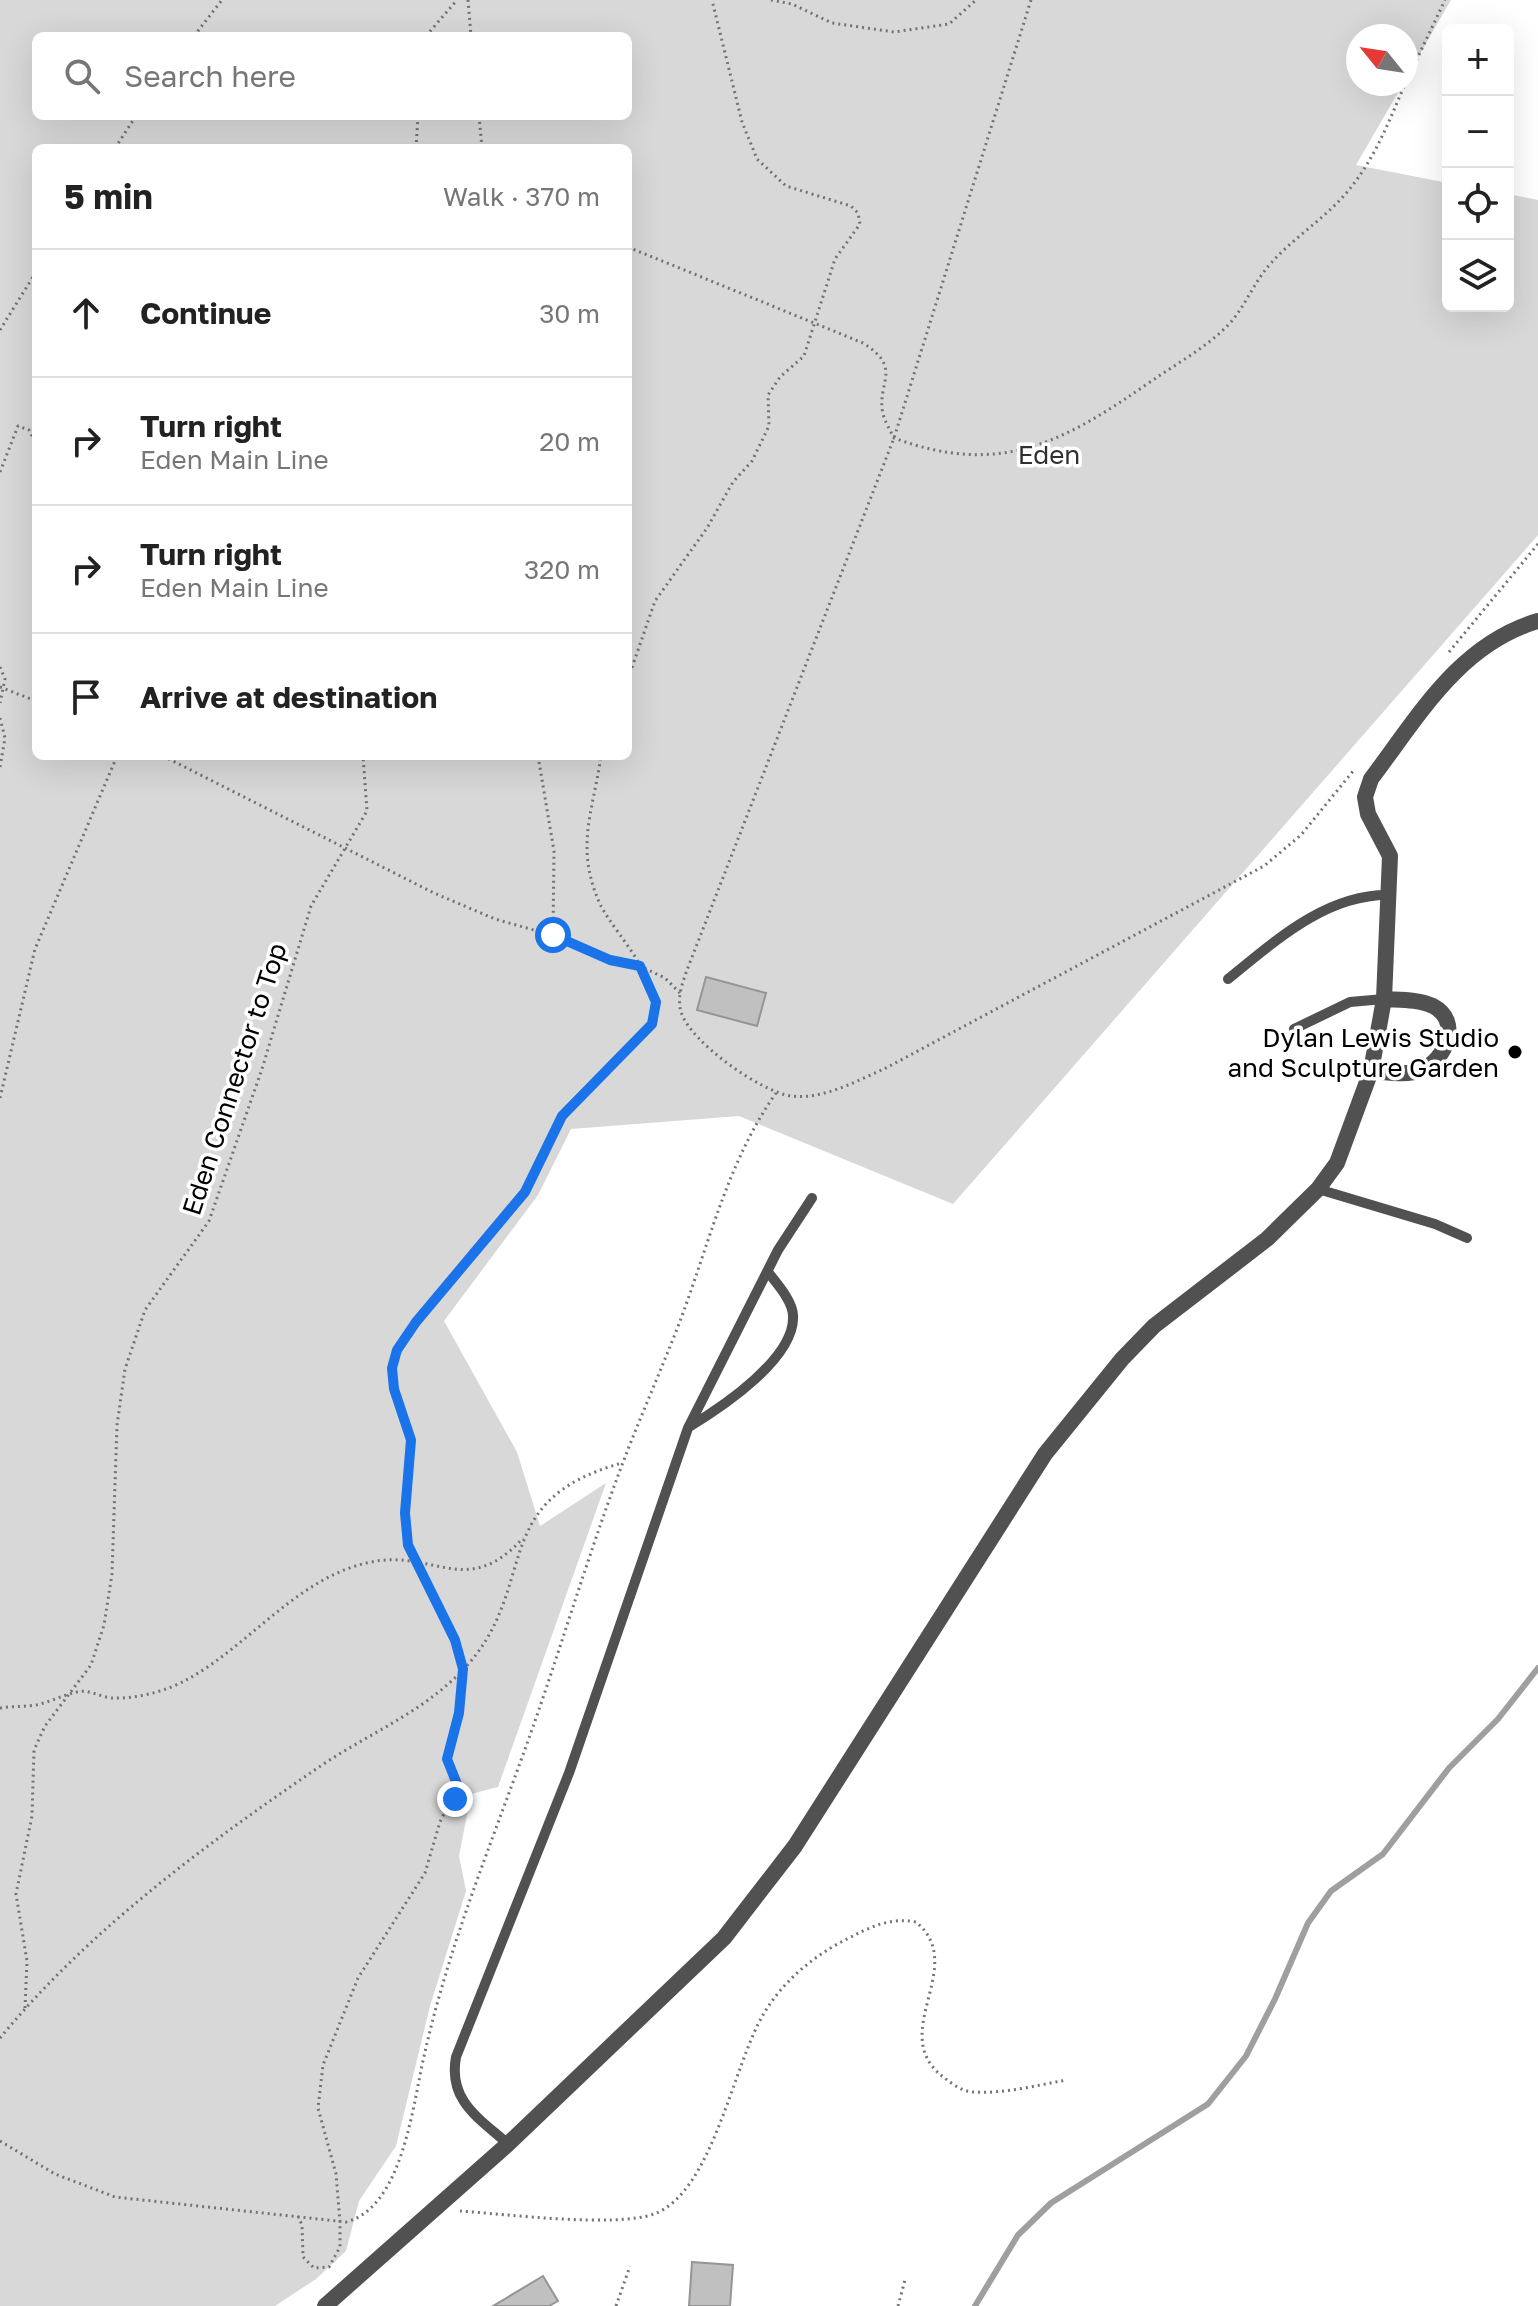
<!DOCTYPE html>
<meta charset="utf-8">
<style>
:root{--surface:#fff;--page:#f2f2f2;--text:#222;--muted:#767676;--line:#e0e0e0}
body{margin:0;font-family:"Golos Text",sans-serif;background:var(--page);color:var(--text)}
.controls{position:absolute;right:24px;top:24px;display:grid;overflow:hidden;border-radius:12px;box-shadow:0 8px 32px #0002}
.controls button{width:72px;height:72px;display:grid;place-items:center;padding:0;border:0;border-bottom:2px solid var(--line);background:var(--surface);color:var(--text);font:40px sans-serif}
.compass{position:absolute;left:1346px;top:24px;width:72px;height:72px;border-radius:50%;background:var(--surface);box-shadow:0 8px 32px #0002;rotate:300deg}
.stop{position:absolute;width:24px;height:24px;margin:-18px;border:6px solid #1a73e8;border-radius:50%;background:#fff}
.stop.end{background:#1a73e8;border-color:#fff;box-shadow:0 2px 8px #0008}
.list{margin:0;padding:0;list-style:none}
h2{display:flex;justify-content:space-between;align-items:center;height:104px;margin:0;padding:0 32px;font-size:34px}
h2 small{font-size:26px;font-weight:400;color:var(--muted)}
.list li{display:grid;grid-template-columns:52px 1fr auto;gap:24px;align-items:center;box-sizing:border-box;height:128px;padding:0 32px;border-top:2px solid var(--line)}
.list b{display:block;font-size:30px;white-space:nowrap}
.list p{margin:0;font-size:26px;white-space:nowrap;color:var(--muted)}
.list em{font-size:26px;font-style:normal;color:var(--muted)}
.icon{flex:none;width:44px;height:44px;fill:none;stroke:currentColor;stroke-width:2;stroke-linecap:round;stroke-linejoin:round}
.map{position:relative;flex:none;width:1538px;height:2306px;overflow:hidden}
.search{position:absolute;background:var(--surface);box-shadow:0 8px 32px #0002;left:32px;top:32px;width:600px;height:88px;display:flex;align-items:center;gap:20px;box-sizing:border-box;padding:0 28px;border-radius:12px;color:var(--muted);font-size:30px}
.panel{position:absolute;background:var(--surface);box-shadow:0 8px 32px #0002;left:32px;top:144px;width:600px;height:616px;border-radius:12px}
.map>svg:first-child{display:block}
.green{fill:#d8d8d8;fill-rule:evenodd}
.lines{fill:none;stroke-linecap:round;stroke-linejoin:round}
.stream{stroke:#9f9f9f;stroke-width:6}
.building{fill:#c0c0c0;stroke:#959595;stroke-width:2}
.path{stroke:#737373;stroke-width:3;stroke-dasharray:2 4;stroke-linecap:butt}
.service{stroke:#515151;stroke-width:10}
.minor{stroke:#515151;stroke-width:16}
.route{stroke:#1a73e8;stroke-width:10}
.poi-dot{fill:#000;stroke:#fff;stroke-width:3}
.labels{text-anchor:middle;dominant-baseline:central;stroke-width:7;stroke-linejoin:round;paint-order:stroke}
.park-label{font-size:26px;fill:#2f2f2f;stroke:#fff}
.poi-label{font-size:26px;fill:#000;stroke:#fff;text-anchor:end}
.street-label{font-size:26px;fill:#000;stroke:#fff}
</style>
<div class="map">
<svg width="1538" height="2306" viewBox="0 0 1538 2306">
<rect width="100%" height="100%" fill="#fff"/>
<path class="green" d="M0,0h1451l-45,78v-42h-48v48h45l-47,81 92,18v123h60v-112l30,6v335l-585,669 -214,-88 -168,13 -33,66 -94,126 73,131 23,74 66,-43 -108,304 -27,7 -12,62 7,35 -36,115 -34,140 -37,55 -13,50 -30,28 -41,27h-275zM36,36h592v80h-592zM36,148h592v608h-592z"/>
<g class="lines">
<path class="stream" d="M975,2306l43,-71 33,-32 157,-99 38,-48 29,-57 33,-76 23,-32 52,-37 66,-86 49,-49 40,-51"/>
</g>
<path class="building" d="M706,977l60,16 -9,33 -60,-16z
M692,2262l41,3 -3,41h-41z
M543,2276l15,25 -9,5h-56z"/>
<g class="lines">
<path class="path" d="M468,0l3,36
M771,0l21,4 40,19 62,9 55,-8 27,-24
M1031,0l-137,438 -207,532c-5,14 -10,28 -6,42 9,30 80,80 110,84 32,4 65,-15 93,-27l380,-203 37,-31 53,-65
M194,36l28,-36
M426,36l31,-36
M1406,82l39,-82
M479,116l3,32
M115,148l21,-32
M416,148l2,-32
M628,247l235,96c41,26 13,39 20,71 2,8 7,16 11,24 108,40 171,3 259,-58 26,-18 56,-34 78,-58 16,-19 24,-42 41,-60 21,-23 47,-40 68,-62 32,-34 47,-74 65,-116
M0,330l36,-58
M0,472l18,-46 11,4 7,14
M1449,652l89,-108
M0,667l5,12 -5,24
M628,679l27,-78 52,-73 26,-46 19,-21 17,-35 -1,-31 12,-18 24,-21 31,-97 25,-35 -2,-11 -7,-7 -65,-20 -29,-27 -15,-37 -30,-122
M0,687l36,14
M0,718l5,20 -5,29
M163,756l271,137 61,26 67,19 55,24 23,4 25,12 15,15
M538,756l16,95 -1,84
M0,1098l35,-149 82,-193
M0,1708c12,-2 24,-1 36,-3 14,-3 27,-10 41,-13 12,-3 23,5 35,6 25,1 55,-7 76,-19 62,-34 111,-103 183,-117 63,-13 96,38 152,-24
M25,2008l2,-47 -11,-67 16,-78 2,-66 11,-24 46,-61 13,-40 8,-51 5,-149 8,-56 20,-59 64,-89 53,-152 49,-163 56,-95 -4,-55
M0,2038c90,-109 206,-194 322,-273 48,-32 99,-52 140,-94 80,-83 22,-170 160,-208
M0,2141l55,33 60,23 231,25c58,-15 67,-121 79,-170 24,-107 67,-210 104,-314 32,-90 59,-183 93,-273 17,-45 37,-90 55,-136 31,-80 49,-165 99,-236
M460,2211c45,3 155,17 194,3 58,-21 79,-148 109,-199 19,-33 50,-59 84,-76 23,-12 43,-22 69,-17 53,44 -29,110 26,154 9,7 20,16 32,16 31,2 63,-7 93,-12
M298,2216l4,9 1,32 11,11 15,-1 11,-20v-25l-4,-48 -18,-66 5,-43 35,-87 67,-105 15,-51 17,-35 -10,-28 12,-46 4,-44 -8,-29 -47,-95 -3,-32 6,-73 -17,-51v-32l22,-35 109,-130 44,-84 79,-78c29,-34 -31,-93 -47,-124 -27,-57 -8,-94 0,-150
M616,2306l14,-40
M898,2306l7,-26"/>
<path class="service" d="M1228,979c47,-38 98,-85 161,-84
M1294,1029l56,-27 34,-3
M1318,1189l117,35 32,14
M689,1427c33,-20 107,-69 104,-112 -1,-15 -16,-31 -25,-43
M508,2144c-29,-26 -60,-43 -52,-87l113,-284 119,-345 90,-178 34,-52"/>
<path class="minor" d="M1371,1071c16,1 35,5 50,-1 25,-10 41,-49 12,-64 -15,-7 -33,-6 -49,-7
M325,2306l183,-162 216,-206 71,-92 250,-392 77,-95 32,-33 113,-87 51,-50 19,-26 34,-92 13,-72 6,-143 -22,-42 -3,-17 6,-18c47,-62 88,-135 167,-158"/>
</g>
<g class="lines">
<path class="route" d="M455,1799l2,-15 -10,-25 12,-46 4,-44 -8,-29 -47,-95 -3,-32 6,-73 -17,-51 -2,-21 5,-18 19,-28 109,-130 37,-76 90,-92 4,-22 -16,-36 -30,-6 -57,-25"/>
</g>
<circle class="poi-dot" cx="1515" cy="1052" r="8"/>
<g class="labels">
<g class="park-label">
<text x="1049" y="454">Eden</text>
</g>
<g class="poi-label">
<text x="1499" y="1037">Dylan Lewis Studio<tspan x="1499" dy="30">and Sculpture Garden</tspan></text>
</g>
<g class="street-label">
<text transform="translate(234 1079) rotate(-72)">Eden Connector to Top</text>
</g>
</g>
</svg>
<div class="controls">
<button>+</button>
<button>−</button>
<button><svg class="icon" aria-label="locate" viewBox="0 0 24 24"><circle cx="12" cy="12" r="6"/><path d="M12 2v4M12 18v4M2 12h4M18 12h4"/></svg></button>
<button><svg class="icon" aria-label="layers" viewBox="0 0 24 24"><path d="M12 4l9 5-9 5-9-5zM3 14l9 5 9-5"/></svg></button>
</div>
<svg class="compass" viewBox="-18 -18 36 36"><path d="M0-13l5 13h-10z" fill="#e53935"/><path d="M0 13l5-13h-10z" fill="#767676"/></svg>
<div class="stop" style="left:553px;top:935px"></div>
<div class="stop end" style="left:455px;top:1799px"></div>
<div class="search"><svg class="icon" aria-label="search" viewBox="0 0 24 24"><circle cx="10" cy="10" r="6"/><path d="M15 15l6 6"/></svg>Search here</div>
<section class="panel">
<h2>5 min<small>Walk · 370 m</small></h2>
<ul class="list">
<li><svg class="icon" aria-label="ahead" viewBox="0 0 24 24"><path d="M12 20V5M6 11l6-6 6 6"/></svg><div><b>Continue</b></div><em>30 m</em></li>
<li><svg class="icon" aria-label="right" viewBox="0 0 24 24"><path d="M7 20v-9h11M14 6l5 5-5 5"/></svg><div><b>Turn right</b><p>Eden Main Line</p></div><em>20 m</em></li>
<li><svg class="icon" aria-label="right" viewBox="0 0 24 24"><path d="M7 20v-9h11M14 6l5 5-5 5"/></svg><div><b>Turn right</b><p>Eden Main Line</p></div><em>320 m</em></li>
<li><svg class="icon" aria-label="arrive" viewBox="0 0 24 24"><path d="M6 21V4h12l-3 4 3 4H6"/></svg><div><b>Arrive at destination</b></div></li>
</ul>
</section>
</div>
